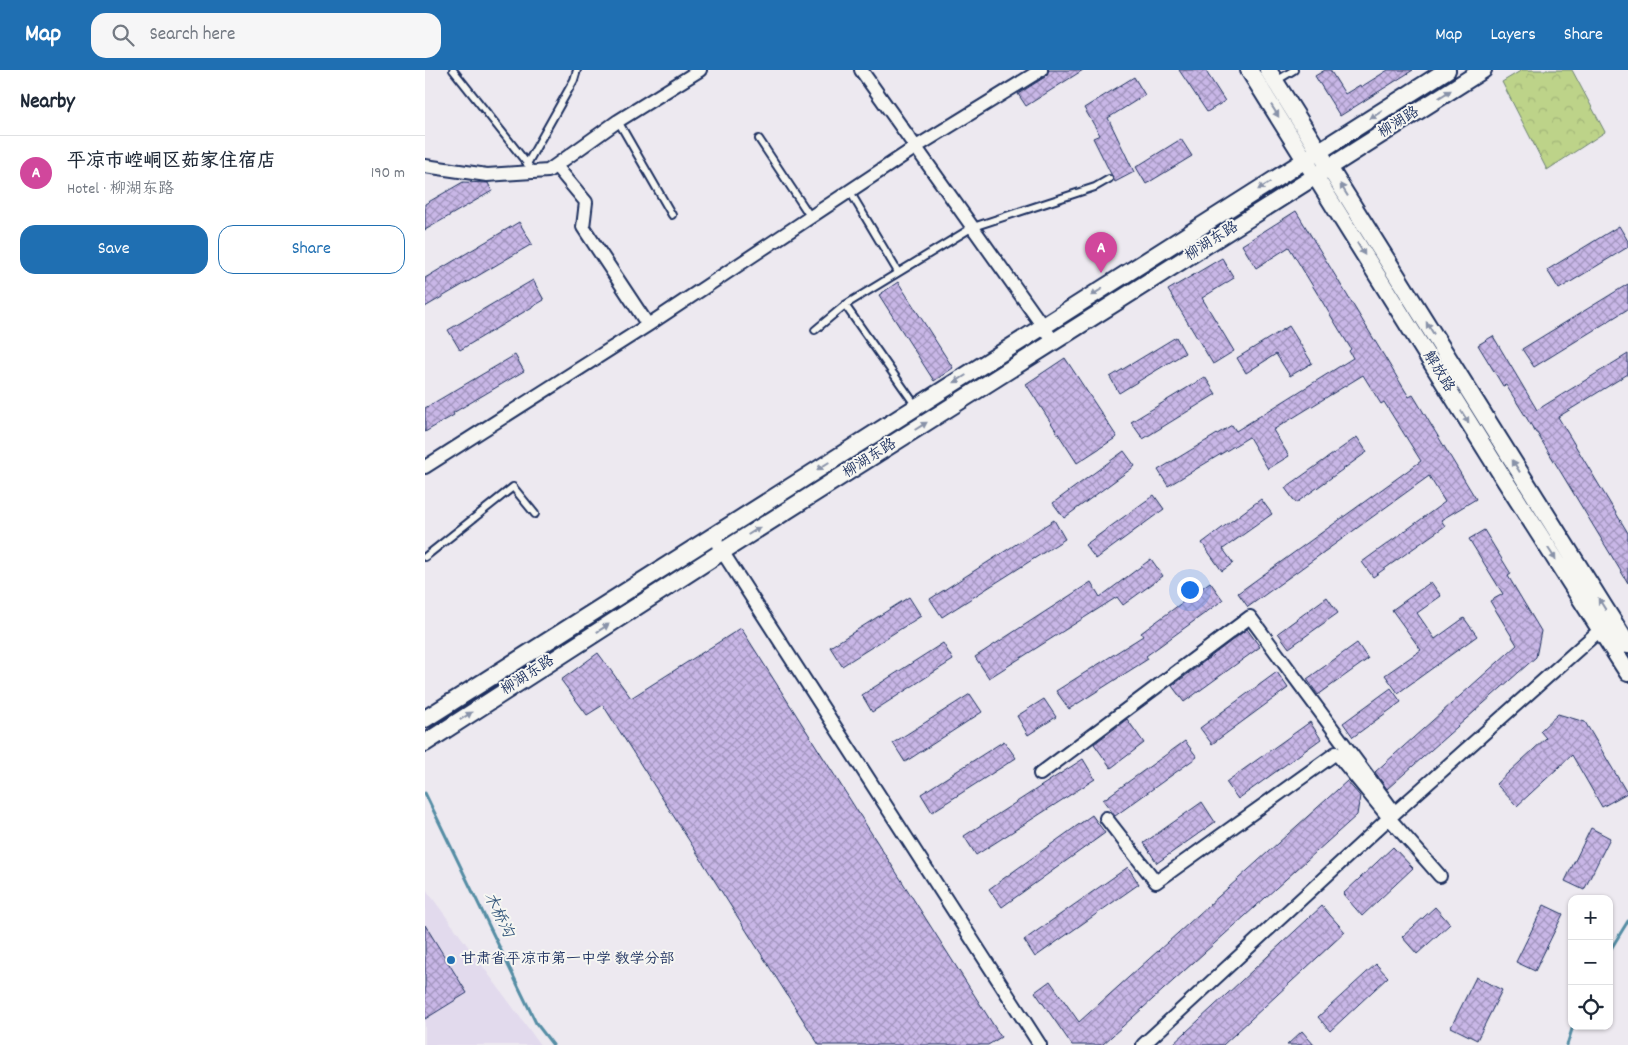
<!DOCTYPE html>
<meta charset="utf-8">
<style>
:root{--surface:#fff;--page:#f6f6f7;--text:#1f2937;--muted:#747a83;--line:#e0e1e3;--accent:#1f6fb2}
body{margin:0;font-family:Dekko,"LXGW WenKai TC",sans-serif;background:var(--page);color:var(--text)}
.controls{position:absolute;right:15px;bottom:15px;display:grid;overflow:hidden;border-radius:10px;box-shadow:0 1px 4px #0004}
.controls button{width:45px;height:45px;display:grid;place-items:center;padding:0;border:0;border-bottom:1px solid var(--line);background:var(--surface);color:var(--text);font:25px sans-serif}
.you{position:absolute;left:764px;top:519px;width:18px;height:18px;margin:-12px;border:4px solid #fff;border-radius:50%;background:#1a73e8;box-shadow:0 0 0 8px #1a73e833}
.badge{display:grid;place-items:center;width:32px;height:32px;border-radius:50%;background:var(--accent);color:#fff;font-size:16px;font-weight:700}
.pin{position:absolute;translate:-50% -41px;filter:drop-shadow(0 1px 2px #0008)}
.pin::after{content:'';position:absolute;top:26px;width:18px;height:15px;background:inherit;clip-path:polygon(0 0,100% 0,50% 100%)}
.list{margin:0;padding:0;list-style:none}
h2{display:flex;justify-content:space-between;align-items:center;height:65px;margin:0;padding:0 20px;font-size:21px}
h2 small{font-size:16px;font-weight:400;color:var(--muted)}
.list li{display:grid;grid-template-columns:32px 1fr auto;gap:15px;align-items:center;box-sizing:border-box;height:75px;padding:0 20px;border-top:1px solid var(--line)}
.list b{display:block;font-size:19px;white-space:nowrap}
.list p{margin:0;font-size:16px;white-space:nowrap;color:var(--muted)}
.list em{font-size:16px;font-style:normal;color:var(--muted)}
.actions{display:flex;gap:10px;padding:15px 20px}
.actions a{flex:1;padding:11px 0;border:1px solid var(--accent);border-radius:15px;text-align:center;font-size:18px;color:var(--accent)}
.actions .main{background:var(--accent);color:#fff}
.icon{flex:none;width:28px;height:28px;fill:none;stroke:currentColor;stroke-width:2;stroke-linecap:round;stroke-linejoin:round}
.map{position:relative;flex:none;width:1203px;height:975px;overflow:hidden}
header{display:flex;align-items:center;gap:30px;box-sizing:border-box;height:70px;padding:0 25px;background:var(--accent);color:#fff}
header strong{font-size:24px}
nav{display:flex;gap:28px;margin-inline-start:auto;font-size:18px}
.search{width:350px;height:45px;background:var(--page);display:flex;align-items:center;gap:12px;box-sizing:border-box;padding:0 18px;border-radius:15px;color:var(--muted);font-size:19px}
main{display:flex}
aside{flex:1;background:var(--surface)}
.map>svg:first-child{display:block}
.built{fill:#e2daed}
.forest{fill:url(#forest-crowns);stroke:#6c8174}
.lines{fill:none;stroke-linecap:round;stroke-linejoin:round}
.stream{stroke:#548da4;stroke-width:3}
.building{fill:url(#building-cross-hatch);stroke:#1b2f5e}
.service-casing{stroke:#1b2f5e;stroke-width:10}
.minor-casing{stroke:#1b2f5e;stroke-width:16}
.secondary-casing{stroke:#1b2f5e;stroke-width:20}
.service{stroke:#f6f6f2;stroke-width:6}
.minor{stroke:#f6f6f2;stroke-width:12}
.secondary{stroke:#f6f6f2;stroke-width:16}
.oneway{fill:#8892a8}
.poi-dot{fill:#1f6fb2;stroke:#f6f6f2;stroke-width:2}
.labels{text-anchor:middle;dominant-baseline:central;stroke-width:4;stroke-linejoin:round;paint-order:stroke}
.street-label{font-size:15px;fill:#1b2f5e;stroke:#f6f6f2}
.poi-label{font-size:15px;fill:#1b2f5e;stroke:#f6f6f2;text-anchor:start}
.water-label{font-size:16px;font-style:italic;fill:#33567b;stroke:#f6f6f2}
</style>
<header>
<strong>Map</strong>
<div class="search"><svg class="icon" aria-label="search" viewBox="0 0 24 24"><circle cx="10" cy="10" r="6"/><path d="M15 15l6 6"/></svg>Search here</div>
<nav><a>Map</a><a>Layers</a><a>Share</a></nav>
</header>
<main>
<aside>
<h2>Nearby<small></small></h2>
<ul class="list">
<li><span class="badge" style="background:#d1479c">A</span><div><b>平凉市崆峒区茹家住宿店</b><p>Hotel · 柳湖东路</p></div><em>190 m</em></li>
</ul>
<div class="actions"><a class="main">Save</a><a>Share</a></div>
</aside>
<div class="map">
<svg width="1203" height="975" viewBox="0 0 1203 975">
<defs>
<pattern id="forest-crowns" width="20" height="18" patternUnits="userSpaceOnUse" patternTransform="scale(1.25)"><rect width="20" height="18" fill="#bdd389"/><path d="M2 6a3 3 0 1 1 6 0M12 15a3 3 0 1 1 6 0" fill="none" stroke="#a2b579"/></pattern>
<pattern id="building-cross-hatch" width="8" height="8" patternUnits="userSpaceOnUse" patternTransform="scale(1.25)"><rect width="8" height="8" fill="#c9b7e7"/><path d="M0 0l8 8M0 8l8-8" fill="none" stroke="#a295be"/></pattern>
</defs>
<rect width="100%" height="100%" fill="#ede9f0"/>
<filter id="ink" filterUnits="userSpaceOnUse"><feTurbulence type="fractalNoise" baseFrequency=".02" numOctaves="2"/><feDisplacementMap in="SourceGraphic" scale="10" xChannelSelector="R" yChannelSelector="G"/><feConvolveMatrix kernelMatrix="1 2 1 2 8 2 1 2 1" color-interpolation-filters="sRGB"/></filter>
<g filter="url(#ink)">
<path class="built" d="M0,818l106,144 9,13h-115z"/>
<path class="forest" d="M1097,0h50l33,62 -58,38 -45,-88z"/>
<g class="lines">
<path class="stream" d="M0,723l111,230 17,22
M1184,882l19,-31
M1142,975l6,-19"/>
</g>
<path class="building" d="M624,0h34l-57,36 -8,-12 27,-17z
M754,0h26l20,31 -18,11z
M900,0h5l15,24 15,-9 1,2 27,-17h25l-73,46 -25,-40z
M709,7l11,18 -37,23 26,54 -19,10 -22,-44 7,-3 -16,-27z
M756,69l11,17 -46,28 -10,-17z
M38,112l25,1 4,8 -67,39v-26z
M871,141l113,186 4,-2 63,104 -35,21 4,6 -72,51 -11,-15 83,-60 -16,-26 -181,131 -10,-14 183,-132 -37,-59 -3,2 -18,-29 -90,55 16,26 -21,13 -19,-32 -81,49 -10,-16 74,-45 4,6 117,-73 -4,-7 2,-2 -62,-102 -33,21 -14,-23z
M94,152l13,22 -107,63v-29z
M1194,156l9,15v6l-69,42 -12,-19z
M797,188l12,20 -32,20 32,53 -21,13 -45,-74z
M108,210l11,20 -84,50 -12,-20z
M473,212l55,86 -19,13 -55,-86z
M1203,214v25l-94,58 -12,-18z
M864,256l23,37 -22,13 -14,-22 -30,19 -9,-15z
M1068,266l44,74 91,-56v20l-70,43 70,116v50l-91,-150h-1l-30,-48 -3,1 -25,-41z
M751,267l9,16 -66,40 -9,-16z
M90,285l9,16 -71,42 1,2 -29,17v-24z
M640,288l52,79 -40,26 -51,-79z
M780,307l11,17 -73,45 -12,-17z
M932,367l10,15 -71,51 -11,-15z
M699,381l11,15 -71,52 -11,-15z
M729,425l10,14 -68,50 -11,-14z
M836,429l11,15 -49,35 10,14 -11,8 -20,-28z
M629,450l11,19 -123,78 -12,-18z
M1059,460l27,44 -3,2 33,55 -5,26 -149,132 -12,-17 142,-127 -27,-44 13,-7 -34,-55z
M726,489l12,17 -40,29 -6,-8 -128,81 -14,-21 116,-75 9,15z
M785,512l13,18 -77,56 2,3 -79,50 -13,-18 87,-55 -2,-3z
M1006,512l10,14 -24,17 18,26 29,-21 13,18 -79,57 -13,-18 36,-25 -29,-40z
M484,527l12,19 -79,50 -12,-19z
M902,527l11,16 -49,35 -11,-15z
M316,558l260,409 -13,8h-169l-216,-340 -16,10 -26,-35 37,-27 33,45z
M822,559l13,18 -76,55 -12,-16z
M518,573l10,17 -81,52 -10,-17z
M932,573l11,16 -50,36 -11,-16z
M852,602l11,16 -76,56 -12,-16z
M966,618l10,14 -48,35 -10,-14z
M545,624l12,18 -77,50 -12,-19z
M619,629l12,18 -28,18 -11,-19z
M1133,644l27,8 42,71 -25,14 -30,-52 -55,51 -21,-22 50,-46 -6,-7z
M702,649l17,24 -33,25 -17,-24z
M885,652l11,17 -83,60 -12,-17z
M579,671l12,17 -84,54 -11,-18z
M760,671l12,16 -82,59 -12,-16z
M658,689l12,20 -119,76 -12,-19z
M922,711l13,15 -3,19 -255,230h-30l-37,-53 15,-11 29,41z
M777,732l13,20 -58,41 -13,-20z
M667,745l13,18 -103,74 -13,-18z
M1166,758l19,10 -26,52 -19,-9z
M968,777l20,21 -51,48 -19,-22z
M703,797l11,17 -104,73 -11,-17z
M1119,835l19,9 -28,57 -19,-9z
M897,836l23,26 -122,113h-51z
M1010,837l15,17 -33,30 -15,-17z
M0,855l42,68 -42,26z
M951,894l12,13 -58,54 -12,-14z
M1051,907l26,13 -25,50 -26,-13z
M877,961l12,14h-27z"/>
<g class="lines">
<g class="service-casing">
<path id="service" d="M28,0l80,101
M851,11l18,-11
M193,51l54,94
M334,69l51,77
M102,94l47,-84 3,-10
M424,120l49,82
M420,235l71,101
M390,260l30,-25 128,-78 122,-40 14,-8
M0,487l88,-70 22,27"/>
</g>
<g class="minor-casing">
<path id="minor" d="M436,0l193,272
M0,96l62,9 61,-4 70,-50 82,-51
M131,96l30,36 -3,25 65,98
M0,397l223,-142 268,-178 125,-77
M293,475l322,500
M615,704l210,-157 145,196
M681,748l50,64 180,-129 53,65 51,58
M718,975l246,-227 211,-188"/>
</g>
<g class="secondary-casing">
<path id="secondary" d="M824,0l257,412 122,191
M843,0l360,575
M0,649l1022,-649
M0,673l298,-192 760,-481"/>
</g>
<use href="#service" class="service"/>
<use href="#minor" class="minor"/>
<use href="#secondary" class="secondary"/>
</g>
<defs><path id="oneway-solid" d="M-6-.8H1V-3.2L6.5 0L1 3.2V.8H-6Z" transform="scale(1.25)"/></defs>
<g class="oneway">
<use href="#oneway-solid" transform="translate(1020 24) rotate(-32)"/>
<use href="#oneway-solid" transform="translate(850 41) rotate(58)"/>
<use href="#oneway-solid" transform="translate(951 45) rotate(148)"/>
<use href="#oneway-solid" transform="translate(839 116) rotate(148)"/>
<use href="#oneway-solid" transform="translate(919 120) rotate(-122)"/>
<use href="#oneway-solid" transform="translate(936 179) rotate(58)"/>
<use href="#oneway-solid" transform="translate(672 222) rotate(148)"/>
<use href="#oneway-solid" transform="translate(1005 258) rotate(-122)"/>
<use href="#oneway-solid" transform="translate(535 309) rotate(148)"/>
<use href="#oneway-solid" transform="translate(1040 347) rotate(58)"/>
<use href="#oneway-solid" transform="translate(496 356) rotate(-32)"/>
<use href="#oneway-solid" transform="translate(398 396) rotate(148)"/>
<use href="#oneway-solid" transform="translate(1091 396) rotate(-122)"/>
<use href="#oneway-solid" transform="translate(329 461) rotate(-32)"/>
<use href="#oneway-solid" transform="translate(1127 484) rotate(57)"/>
<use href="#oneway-solid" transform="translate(1177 534) rotate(-122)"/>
<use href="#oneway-solid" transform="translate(178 558) rotate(-33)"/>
<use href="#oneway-solid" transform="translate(41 646) rotate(-33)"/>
</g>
</g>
<circle class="poi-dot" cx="26" cy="890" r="5"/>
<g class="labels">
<g class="street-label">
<text transform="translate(974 53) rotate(-32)">柳湖路</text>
<text transform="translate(787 172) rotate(-32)">柳湖东路</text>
<text transform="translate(1013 302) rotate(58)">解放路</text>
<text transform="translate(445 389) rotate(-32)">柳湖东路</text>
<text transform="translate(103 606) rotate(-33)">柳湖东路</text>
</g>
<g class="poi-label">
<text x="36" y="890">甘肃省平凉市第一中学 教学分部</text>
</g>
<g class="water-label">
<text transform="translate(73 845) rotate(64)">木桥沟</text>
</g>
</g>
</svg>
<div class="controls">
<button>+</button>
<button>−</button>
<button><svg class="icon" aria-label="locate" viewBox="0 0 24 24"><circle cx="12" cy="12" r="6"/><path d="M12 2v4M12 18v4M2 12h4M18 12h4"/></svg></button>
</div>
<div class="you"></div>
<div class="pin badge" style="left:676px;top:203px;background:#d1479c">A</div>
</div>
</main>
